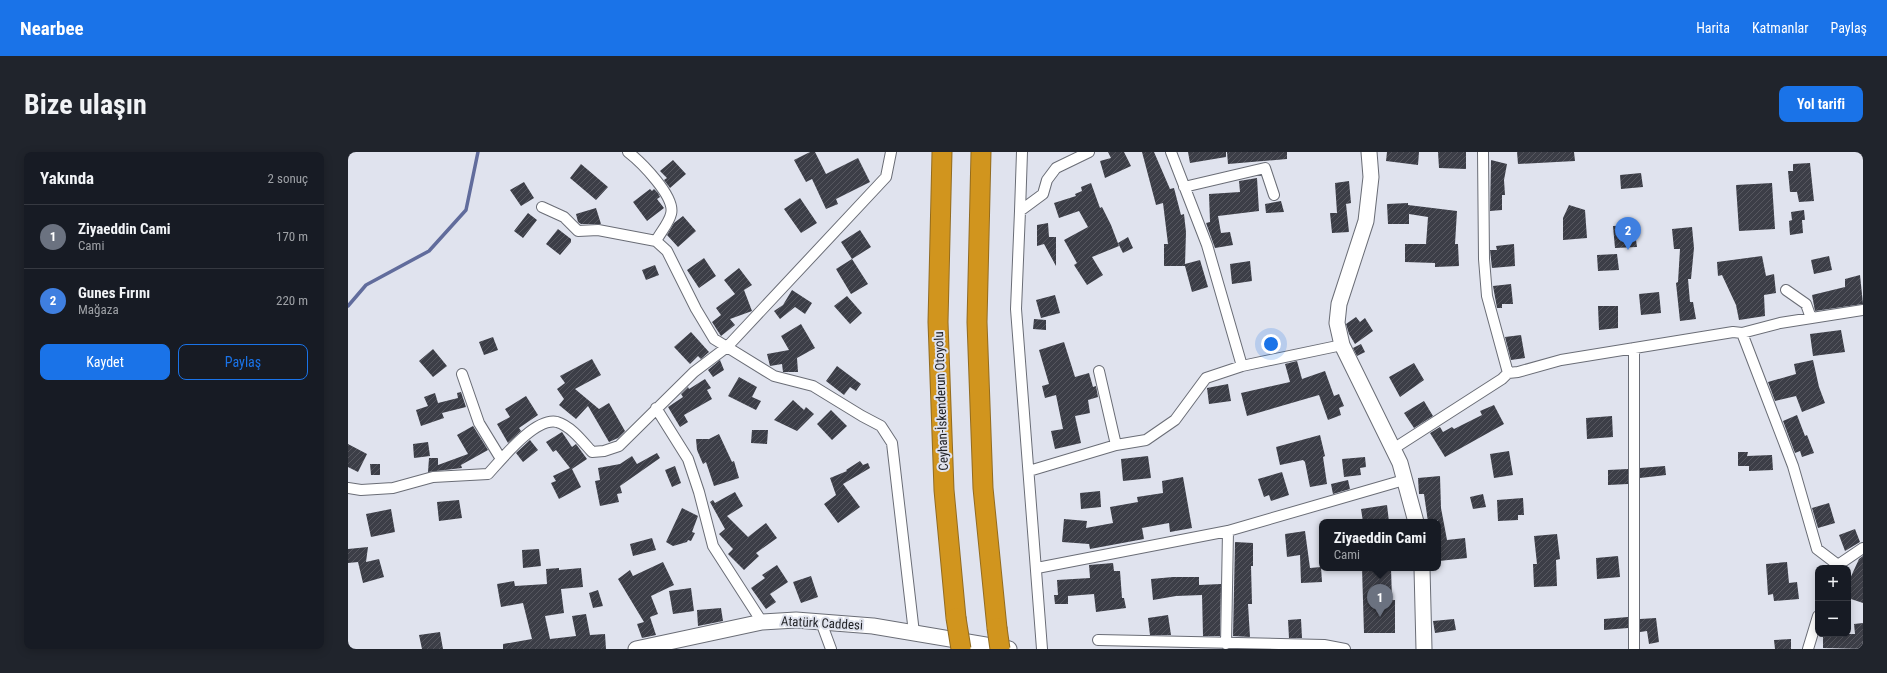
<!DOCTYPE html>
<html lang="tr">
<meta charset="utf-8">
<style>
:root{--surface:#171b24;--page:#20242c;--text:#f1f3f6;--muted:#9ea1a6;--line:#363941;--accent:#1a73e8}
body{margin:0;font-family:"Roboto Condensed",sans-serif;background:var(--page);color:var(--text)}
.controls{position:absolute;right:12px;bottom:12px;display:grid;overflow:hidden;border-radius:8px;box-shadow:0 2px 10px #0003}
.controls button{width:36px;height:36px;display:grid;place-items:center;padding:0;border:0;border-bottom:1px solid var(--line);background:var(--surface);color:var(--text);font:20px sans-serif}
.you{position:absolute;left:923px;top:192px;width:14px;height:14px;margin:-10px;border:3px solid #fff;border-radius:50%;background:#1a73e8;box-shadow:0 0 0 6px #1a73e833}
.badge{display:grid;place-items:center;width:26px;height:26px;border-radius:50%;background:var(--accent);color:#fff;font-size:13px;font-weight:700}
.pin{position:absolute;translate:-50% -33px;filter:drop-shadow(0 1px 2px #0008)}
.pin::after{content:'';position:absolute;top:21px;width:14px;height:12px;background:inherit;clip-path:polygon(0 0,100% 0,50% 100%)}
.popup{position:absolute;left:971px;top:367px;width:122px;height:52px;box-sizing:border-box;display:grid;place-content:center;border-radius:8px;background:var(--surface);filter:drop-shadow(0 1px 3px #0005);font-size:13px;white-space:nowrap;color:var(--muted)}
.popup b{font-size:15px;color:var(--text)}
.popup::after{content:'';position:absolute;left:50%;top:100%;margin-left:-8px;border:8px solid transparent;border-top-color:var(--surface)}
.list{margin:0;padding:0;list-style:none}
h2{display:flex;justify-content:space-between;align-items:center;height:52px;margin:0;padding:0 16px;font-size:17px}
h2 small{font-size:13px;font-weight:400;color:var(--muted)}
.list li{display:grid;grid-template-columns:26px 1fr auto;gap:12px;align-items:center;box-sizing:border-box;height:64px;padding:0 16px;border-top:1px solid var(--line)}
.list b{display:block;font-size:15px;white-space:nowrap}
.list p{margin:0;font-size:13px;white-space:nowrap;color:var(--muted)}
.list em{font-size:13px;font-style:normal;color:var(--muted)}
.actions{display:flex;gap:8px;padding:12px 16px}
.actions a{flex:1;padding:9px 0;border:1px solid var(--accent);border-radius:8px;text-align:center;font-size:14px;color:var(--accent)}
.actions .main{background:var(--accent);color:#fff}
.map{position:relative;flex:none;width:1515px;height:497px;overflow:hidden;border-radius:8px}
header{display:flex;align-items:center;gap:24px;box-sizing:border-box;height:56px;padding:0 20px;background:var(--accent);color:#fff}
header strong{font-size:19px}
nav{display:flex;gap:22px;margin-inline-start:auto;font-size:14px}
.intro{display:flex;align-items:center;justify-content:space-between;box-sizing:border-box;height:96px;padding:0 24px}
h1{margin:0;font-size:28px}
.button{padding:10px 18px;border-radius:8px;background:var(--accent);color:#fff;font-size:14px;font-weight:700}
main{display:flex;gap:24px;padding:0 24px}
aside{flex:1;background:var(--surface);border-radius:8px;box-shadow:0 2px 10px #0003}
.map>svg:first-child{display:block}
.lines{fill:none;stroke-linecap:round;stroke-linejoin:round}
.stream{stroke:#616c9c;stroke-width:3.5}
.building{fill:url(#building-hatch)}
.street-casing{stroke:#6a6d76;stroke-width:12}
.secondary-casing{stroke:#6a6d76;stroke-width:17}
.highway-casing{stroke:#936c20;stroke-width:21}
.street{stroke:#fff;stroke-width:10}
.secondary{stroke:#fff;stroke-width:15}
.highway{stroke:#d1951e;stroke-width:19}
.highway-bridge-casing{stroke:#936c20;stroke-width:21;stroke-linecap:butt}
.highway-bridge{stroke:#d1951e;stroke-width:19}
.labels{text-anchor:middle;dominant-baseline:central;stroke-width:4;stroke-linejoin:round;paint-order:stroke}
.street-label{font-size:13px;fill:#1f2024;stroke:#e0e3ee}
</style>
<header>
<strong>Nearbee</strong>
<nav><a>Harita</a><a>Katmanlar</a><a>Paylaş</a></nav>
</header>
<div class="intro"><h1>Bize ulaşın</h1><a class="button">Yol tarifi</a></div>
<main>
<aside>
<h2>Yakında<small>2 sonuç</small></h2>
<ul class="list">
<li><span class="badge" style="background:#6b7280">1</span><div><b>Ziyaeddin Cami</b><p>Cami</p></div><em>170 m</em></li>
<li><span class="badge" style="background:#3f7fe0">2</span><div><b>Gunes Fırını</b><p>Mağaza</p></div><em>220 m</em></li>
</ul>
<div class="actions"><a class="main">Kaydet</a><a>Paylaş</a></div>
</aside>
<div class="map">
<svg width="1515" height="497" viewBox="0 0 1515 497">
<defs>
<pattern id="building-hatch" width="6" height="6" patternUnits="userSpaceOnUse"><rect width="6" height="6" fill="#3c3e47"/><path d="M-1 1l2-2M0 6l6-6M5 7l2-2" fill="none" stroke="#56575f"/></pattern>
</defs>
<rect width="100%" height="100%" fill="#e0e3ee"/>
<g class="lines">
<path class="stream" d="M0,154l18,-21 63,-34 37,-41 12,-58"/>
</g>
<path class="building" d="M462,0h5l11,22 32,-16 12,24 -34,17 2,5 -12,5 -14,-30 -6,3 -12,-22z
M760,0h16l7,14 -26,12 -5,-17 11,-3z
M794,0h12l16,37 4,-1 7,27 3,-1 2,18 -1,32 15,-4 8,27 -16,5 -7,-26h-21v-22h4l-5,-41 -7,2z
M840,0h38v5l-36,6z
M879,0h60v7l-59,5z
M1039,0h32l-1,13 -32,-4z
M1090,0h28v17l-27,-1z
M1169,0h57l1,9 -57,3z
M325,8l13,14 -16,14 -6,-8 3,-2 -7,-7z
M1143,8l16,4 -3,16 1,15h-3v15l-12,1z
M1462,11l4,38 -15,1 -2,-10h-7l-2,-21h5v-7z
M233,12l27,23 -12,13 -26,-22z
M1293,21l2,14 -22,2 -1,-14z
M909,26l2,33 -41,5 3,17 9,-1 3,13 -18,3 -9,-25 4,-1 -1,-28 31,-2 -1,-11z
M1001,29l2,22 -5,1 3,28 -17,1 -2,-20h7l-2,-30z
M176,30l10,16 -13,8 -11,-16z
M743,31l9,25 2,-1 9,18 8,21 -27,11 11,18 -16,10 -13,-20 3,-2 -13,-23 24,-13 -9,-16 -20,7 -5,-15 22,-7 -1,-2 7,-3 -1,-4z
M1424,31l3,46 -36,2 -3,-46z
M302,37l2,2 2,-2 4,4 2,4 -3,2 7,9 -17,13 -14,-19z
M452,46l17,25 -16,10 -17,-24z
M933,49l3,11 -18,1 -1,-9z
M1060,51v2l49,6 -2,33h3l1,22 -24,1v-4l-30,-1v-18h21l2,-27 -19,-3v10h-21l-1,-20z
M1221,53l16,5 2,28 -24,2v-22z
M248,56l5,16h-20l-3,-2 -2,-8z
M1456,58l1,10h-3l1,13 -13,2 -1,-14 3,-1 -1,-8z
M180,61l9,7 -14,18 -9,-7z
M335,64l13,15 -18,16 -11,-12 7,-12z
M700,71l1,14h7v29l-12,-22 -7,2v-21z
M1286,73l3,22 -22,1 -2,-22z
M1344,75l2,21 -3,31h-3l2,23h3l3,17 -16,2 -4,-38 2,-1 2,-33h-6l-2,-20z
M210,77l13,10v3l-11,13 -14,-11z
M512,78l11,17 -19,12 -11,-17z
M780,85l5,11 -10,5 -5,-10z
M1166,92l1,22 -23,2 -2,-18h7l-1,-4z
M1269,102l2,16 -21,1 -1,-16z
M1414,104l4,20 8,-2 2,19 -12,2 1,21 -26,4 -3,-15 -14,-30 -4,1 -1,-14z
M1481,104l3,14 -18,4 -3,-14z
M356,106l12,18 -17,12 -12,-18z
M504,107l16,25 -17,10 -15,-25z
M902,109l2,20 -20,3 -2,-20z
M307,113l4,10 -13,5 -4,-10z
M391,116l13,17 -8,5 8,21 -22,8 5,6 -14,11 -9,-14 9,-7 -5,-7 19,-14 -11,-14z
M1512,123l3,29 -48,7 -3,-16 33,-8v-8z
M1163,132l2,20h-11v4h-5l-4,-22z
M444,138l20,13 -7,11 -10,-7 -15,12 -6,-8 9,-6z
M1311,140l2,21 -20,2 -2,-21z
M707,143l5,18 -19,5 -5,-18z
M499,144l15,17 -12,11 -16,-18z
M1250,154h20v22l-19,2z
M1008,165l4,5 5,-4 8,13 -18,13 -6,-10 -3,-10z
M686,167l12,1v10l-13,-1z
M453,172l14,24 -18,10 1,14h-15l-1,-8 -12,2 -3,-12 22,-4 -8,-14z
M1493,178l4,22 -32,4 -3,-22z
M343,180l18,20 -8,7 -3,-3 -8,8 -16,-17z
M1173,183l4,23 -14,2 -6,-23z
M145,185l5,13 -14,5 -5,-13z
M716,190l11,35 14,-4 4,14 3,-1 2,11 -10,3 2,13 -15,3 6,27 -26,6 -4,-18 12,-2 -7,-34 -11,3 -3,-12 7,-2 -10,-34z
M1013,192l4,8 -8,4 -4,-8z
M85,197l14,17 -14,11 -14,-16z
M244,207l9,16 -26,14 24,20 10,-6 16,28 -7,7 -9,4 -21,-36 -12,13 -17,-14 5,-6 -7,-10 8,-6 -5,-7z
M372,208l4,10 -11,7 -5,-7z
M1465,208l6,27 6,16 -23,9 -6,-16 -21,5 -7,-19 28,-8 -2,-10z
M949,209l5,18 23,-8 9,25 5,-2 5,12 -5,2 2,7 -13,5 -9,-25 -72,21 -6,-23 49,-11 -5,-18z
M1066,211l10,17 -24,17 -11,-20z
M489,214l24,18 -5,7 -6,-4 -6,8 -18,-14z
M391,225l18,10 -5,10 9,4 -5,9 -28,-14z
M357,227l6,9 -4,2 5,9 -28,16 4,7 -8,5 -12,-20 15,-10 -2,-3 7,-7 1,2z
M880,232l3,17 -22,3 -2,-16z
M113,240l5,15 -24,6 2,5 -23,8 -5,-16 12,-4 -4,-9 11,-4 3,10 20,-5 -1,-5z
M178,244l12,19 -19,13 2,3 -13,12 -11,-19 13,-7 -5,-8z
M445,248l11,10 2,-3 8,7 -17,17 -23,-11z
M1076,249l9,15 -19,12 -10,-15z
M1146,253l10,19 -59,33 -15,-24 10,-6 3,5 9,-5 2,2 28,-14 -2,-4z
M483,258l16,16 -15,14 -15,-16z
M1449,263l8,21 2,-1 7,18 -12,4 -2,-6 -5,2 -12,-32z
M1264,264l1,21 -26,2 -1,-21z
M125,274l15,24 -27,15 1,3 -34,4 1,-14h9v7l30,-11 -11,-19z
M404,278h16l-1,14 -16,-1z
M214,280l10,15 4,-3 11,15 -15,10 9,18 -22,12 -8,-16 5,-2 -3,-5 17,-8 -14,-18 -3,2 -7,-10z
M371,282l13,28 2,-1 5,17 -25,8 -8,-24 -3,2 -6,-14 -1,-11h13z
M972,283l5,21 -2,1 4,27 -17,3 -5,-25 -2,-2 -23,5 -4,-18z
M182,288l8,10 -15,12 -7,-9z
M80,290l2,14 -16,2 -1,-14z
M0,292l19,10 -9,18 -10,-5z
M1161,299l4,24 -19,3 -4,-24z
M1390,300h10l-1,4 25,-1 1,15 -24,1v-5h-11z
M309,301l3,5 -40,28 2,7 -5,1 2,8 -19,4 -5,-25 5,-1 -2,-12 22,-4 12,-8 5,8z
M800,304l3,22 -28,3 -2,-22z
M1017,305l1,10 -6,1 1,7 -17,2 -2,-18z
M512,309l3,4 5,-2 2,5 -27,16 17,23 -22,16 -14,-19 12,-9 -6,-17 17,-7 -1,-1z
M22,312h10v11h-9z
M327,314l6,17 -9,4 -7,-17z
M1317,314l1,9 -26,3v-10z
M1280,317v15l-20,1v-15z
M934,320l7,23 -18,6 -2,-6 -5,2 -6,-18z
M1092,324l1,32 6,32 18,-2 2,20 -28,3 -1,-41 -10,2 -4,-28h-5l-1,-16z
M835,325l9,51 -22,4 -1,-9 -27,5 2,11 -54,10 -1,-5 -27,-2 2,-23 23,2 -1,7 27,-5 -3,-16 28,-5 -1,-5 26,-4 -1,-12z
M1000,328l2,9 -17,5 -2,-10z
M752,339l1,16 -20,2 -1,-16z
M387,340l8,14 -16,10 21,21 18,-14 11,15 -21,15 3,3 -15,14 -16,-16 5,-5 -14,-15 6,-5 -15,-27 3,-2 2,3z
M1135,342l3,13 -13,2 -3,-12z
M1175,346l1,17h-6v5l-20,1 -1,-21z
M111,348l3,18 -23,3 -2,-19z
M1481,351l6,20 -17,5 -6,-20z
M1039,353l2,17h-26l-2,-13z
M334,356l16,8 -6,16 3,1 -4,8 -3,-1 -1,2 -14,4 -7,-4z
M43,357l4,23 -24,5 -5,-23z
M1507,377l5,13 -15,9 -6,-16z
M957,379l5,37 11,-1 1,15 -21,1 -1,-28 -13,2 -2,-23z
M1209,382l3,25 -4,1 1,26 -23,1 -1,-23h4l-3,-28z
M304,386l4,12 -23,6 -3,-12z
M887,390l18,1v23h-2l1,38h-4l2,33 -17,-1z
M20,395l-2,15 13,-3 5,18 -21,6 -5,-21 -10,1v-14z
M191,397l2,17 -18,2 -1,-18z
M1270,404l2,21 -23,2 -1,-21z
M1515,404v47l-15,-5v-15l11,-24z
M315,410l11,23 -23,11 7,18 -8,3 6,18 -14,3 -5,-14 7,-2 -26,-43 12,-9 3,6z
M1439,410l2,21 8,-1 2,17 -25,2 -1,-7 -5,1 -2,-31z
M765,411l1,8h6l2,27h2l2,10 -30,4 -2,-18 -26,2v8h-13l-1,-9h4l-1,-15 33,-2 -1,-13z
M429,413l11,17 -18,12 6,8 -10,7 -15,-21 14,-10 -3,-3z
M211,416v2l22,-2 2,19 -22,2 3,24 -19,3 5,23 26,-3 -4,-20 14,-2 4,21 15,-1 1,15h-103v-5l29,-5 -9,-36 -22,4 -4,-23 17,-3 1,5 32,-2 -1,-15z
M1014,416h29l1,32h3v33h-31z
M463,424l7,21 -17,6 -8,-21z
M825,425h26v8l22,-1 -1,52h-17l-1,-41 -26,1 -23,4 -2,-21z
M343,436l3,23 -21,3 -4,-23z
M250,438l5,16 -10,2 -4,-15z
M373,456l2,13 -25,5 -1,-16z
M820,463l3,20h-21l-2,-17z
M1280,465v11l-24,2v-11z
M1308,466l3,24 -10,2 -2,-13 -7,1v-13z
M953,467l1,19h-13l-1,-18z
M1106,467l2,11 -21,3 -2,-12z
M1515,471v26l-40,-1v-14h32l-1,-10z
M92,480l3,17h-21l-3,-14z
M1443,487v10h-16l-1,-9z"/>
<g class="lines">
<g class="street-casing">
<path id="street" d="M280,0c13,10 48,45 43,62 -2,9 -11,19 -15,27
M823,0l36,93 35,121
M1135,0l1,107 3,37 21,77
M836,35l81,-19 9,27
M194,55l22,10 14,14 20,-1 58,11 11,10 29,58 18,30 60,37 39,10 49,30 19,10 11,17 22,190
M672,59l2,-59
M1438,138l20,14 5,14
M1394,181l51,133 24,83 21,16 25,-17
M1286,196v301
M751,219l17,74
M114,222l17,49 22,36
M308,256l32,51 11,33 14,54 49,76
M1045,297l109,-70 6,-6 10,-1 43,-12 172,-28 9,1 38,-10 83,-13
M681,319l87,-26 30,-5 29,-20 31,-42 36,-12 100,-21
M0,336l13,2 32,-2 40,-11 55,-3c14,-15 47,-57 69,-52 14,4 26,20 35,30l12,-1 15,-5 75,-74 33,-25 159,-170 5,-25
M689,416l191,-37 176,-51
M473,470l10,27
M750,488l226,5 21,4
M878,492l2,-113
M694,497l-26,-340 4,-98 23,-17 4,-14 9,-12 33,-16
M1460,497l10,-33"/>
</g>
<g class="secondary-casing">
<path id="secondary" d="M1021,0l2,25 -5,44 -27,83 -2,19 5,22 58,118 16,59
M1074,416l2,81
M288,497l126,-27 34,-2 77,6 136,23"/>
</g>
<g class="highway-casing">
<path id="highway" d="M594,0l-4,170 6,168 12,128
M633,0l-4,170 6,166 14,140"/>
</g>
<use href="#street" class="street"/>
<use href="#secondary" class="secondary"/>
<use href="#highway" class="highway"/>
<g class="highway-bridge-casing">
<path id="highway-bridge" d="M608,466l5,31
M649,476l3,21"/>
</g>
<use href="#highway-bridge" class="highway-bridge"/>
</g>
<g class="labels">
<g class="street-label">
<text transform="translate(593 249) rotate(-92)">Ceyhan-İskenderun Otoyolu</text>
<text transform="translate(474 471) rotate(3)">Atatürk Caddesi</text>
</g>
</g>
</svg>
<div class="controls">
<button>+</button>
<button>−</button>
</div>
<div class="you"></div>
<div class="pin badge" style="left:1032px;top:465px;background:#6b7280">1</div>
<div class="popup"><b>Ziyaeddin Cami</b>Cami</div>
<div class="pin badge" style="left:1280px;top:98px;background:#3f7fe0">2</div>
</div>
</main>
